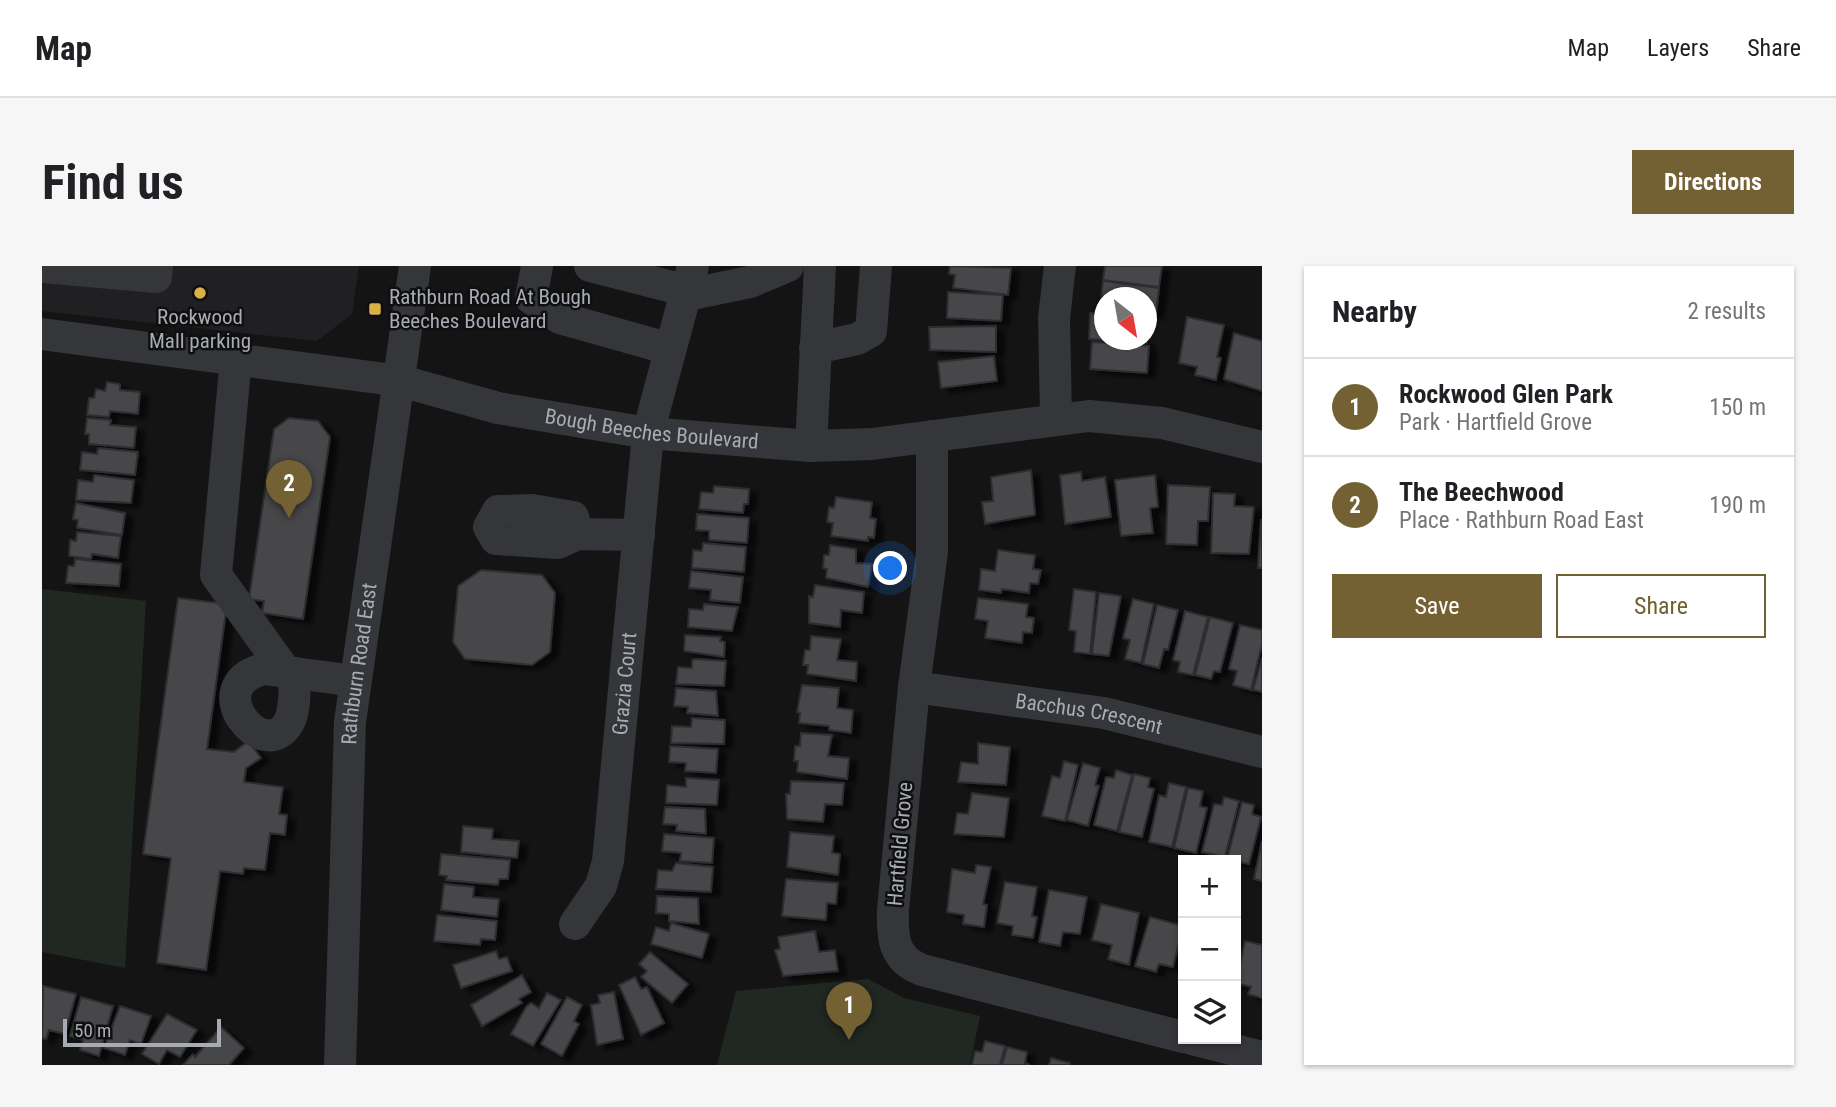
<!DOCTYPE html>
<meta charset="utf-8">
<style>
:root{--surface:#fff;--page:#f6f6f6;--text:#202124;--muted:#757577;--line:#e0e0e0;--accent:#746133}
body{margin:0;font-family:"Roboto Condensed",sans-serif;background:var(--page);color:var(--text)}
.controls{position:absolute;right:21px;bottom:21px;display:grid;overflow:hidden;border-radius:0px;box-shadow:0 2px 5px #0004}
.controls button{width:63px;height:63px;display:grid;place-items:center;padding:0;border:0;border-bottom:2px solid var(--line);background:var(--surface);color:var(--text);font:35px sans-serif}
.compass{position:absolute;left:1052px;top:21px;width:63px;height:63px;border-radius:50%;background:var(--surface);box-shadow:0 2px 5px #0004;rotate:149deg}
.scale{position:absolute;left:21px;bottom:18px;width:158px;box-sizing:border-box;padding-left:7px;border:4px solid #a7abb4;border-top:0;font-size:19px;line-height:24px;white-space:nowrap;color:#a7abb4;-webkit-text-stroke:5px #0f0f10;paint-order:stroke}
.you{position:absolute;left:849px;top:303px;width:24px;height:24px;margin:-18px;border:5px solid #fff;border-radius:50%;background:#1a73e8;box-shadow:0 0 0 10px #1a73e833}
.badge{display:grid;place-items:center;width:46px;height:46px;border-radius:50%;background:var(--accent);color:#fff;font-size:23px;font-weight:700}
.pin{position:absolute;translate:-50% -58px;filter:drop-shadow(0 2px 4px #0008)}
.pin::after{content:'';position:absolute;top:37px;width:24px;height:21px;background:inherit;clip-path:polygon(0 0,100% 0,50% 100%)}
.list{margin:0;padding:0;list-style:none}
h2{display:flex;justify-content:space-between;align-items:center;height:91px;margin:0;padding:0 28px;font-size:30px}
h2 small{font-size:23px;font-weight:400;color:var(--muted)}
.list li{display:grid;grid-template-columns:46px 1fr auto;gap:21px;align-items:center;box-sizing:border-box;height:98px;padding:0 28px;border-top:2px solid var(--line)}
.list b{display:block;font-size:26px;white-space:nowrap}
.list p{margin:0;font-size:23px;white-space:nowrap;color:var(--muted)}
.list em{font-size:23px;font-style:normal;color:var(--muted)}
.actions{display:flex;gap:14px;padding:21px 28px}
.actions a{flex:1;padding:16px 0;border:2px solid var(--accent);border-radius:0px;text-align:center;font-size:24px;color:var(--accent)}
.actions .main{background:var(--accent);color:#fff}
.icon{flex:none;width:38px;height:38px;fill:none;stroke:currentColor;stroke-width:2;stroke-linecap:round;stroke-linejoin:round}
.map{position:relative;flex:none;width:1220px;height:799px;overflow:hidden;border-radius:0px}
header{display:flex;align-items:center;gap:42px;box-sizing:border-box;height:98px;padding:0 35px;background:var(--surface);border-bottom:2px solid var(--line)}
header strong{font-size:33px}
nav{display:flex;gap:38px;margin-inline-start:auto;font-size:24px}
.intro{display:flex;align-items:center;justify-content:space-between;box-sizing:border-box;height:168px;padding:0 42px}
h1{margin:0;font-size:49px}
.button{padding:18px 32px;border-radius:0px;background:var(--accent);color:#fff;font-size:24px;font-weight:700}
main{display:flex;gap:42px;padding:0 42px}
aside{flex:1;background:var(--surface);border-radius:0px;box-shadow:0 2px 5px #0004}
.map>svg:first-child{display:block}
.built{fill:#202022}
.green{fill:#212822}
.building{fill:#46474a;stroke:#2e2e31;stroke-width:2;filter:url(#shadow)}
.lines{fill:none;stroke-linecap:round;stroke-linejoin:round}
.minor{stroke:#35363a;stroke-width:32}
.poi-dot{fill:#dbb046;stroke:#0f0f10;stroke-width:2.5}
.labels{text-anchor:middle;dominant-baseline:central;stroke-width:5;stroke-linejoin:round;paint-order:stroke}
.poi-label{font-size:21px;fill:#a7abb4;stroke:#0f0f10;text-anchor:start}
.street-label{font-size:21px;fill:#a7abb4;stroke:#0f0f10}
</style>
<header>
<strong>Map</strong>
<nav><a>Map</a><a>Layers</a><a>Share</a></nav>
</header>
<div class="intro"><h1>Find us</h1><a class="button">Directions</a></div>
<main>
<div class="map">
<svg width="1220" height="799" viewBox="0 0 1220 799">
<defs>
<filter id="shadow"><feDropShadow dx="8" dy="4.5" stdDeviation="2" flood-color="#0009"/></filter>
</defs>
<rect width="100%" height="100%" fill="#141415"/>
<path class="built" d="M0,0h317l-7,48 -35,27 -275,-30z"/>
<path class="green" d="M0,323l104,12 -21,367 -83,-16z
M826,713l36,19 76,18 -10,49h-253l19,-74z"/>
<path class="building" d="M908,0l61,2 -3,27 -55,-7 2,-13 -6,-1z
M1063,0h57l-3,21 -56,-7z
M1061,15l56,7 -3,26 -10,-2v-14h-42v9h-4z
M906,26l55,3 -2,26 -54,-3z
M1048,47l14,1v26h42v3l-57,-4z
M1145,51l37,8 -7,32 4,1 -5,22 -21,-5 2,-8 -18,-4z
M954,60v26l-66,-2 -1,-23z
M1192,67l28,8v50l-38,-12z
M1050,76l57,4 -2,27 -57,-4z
M952,90l3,25 -56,7 -3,-26z
M65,116l13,2v6l20,2 -2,22 -28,-3 -1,6 -22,-2 2,-17h5l2,-9 9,2z
M45,152l24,2 -1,5 26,2 -2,21 -45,-4v-10h-4z
M247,152l29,3 12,16 -27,182 -41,-6 2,-12 -15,-2 25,-170z
M56,182l40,4 -3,23 -55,-5 2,-18 15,2z
M989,204l4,45 -50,9 -3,-22 11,-1 -2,-24z
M1039,206l1,9 23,-4 6,40 -46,7 -5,-49z
M52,209l40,5 -3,23 -55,-3 2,-20 15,2z
M1113,209l3,32 -8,1 3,25 -32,3 -6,-56z
M1126,219l42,2 -2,34h-10l-1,24 -31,-1z
M672,220l35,3 -1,15h-4l-1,9 -44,-4 2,-17 12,1z
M1171,227l22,1 -1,12 20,1 -5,47 -38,-1z
M794,231l36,5 -2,16 6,1 -2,19 -6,-1v4l-37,-5 2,-13 -6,-1 2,-15 5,1z
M34,237l49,10 -3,22 -45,-7 1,-8 -5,-1z
M655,248l52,4 -2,25 -38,-3v-9l-13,-1z
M1219,254h1v48h-4z
M35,266l44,4 -3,22 -26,-4 -1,5 -22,-3 1,-16 6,1z
M661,277l43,4 -2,25 -52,-4 1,-18 9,1z
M788,279l26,4v14l16,1 -4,23 -42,-9 1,-9 -4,-1 1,-13h5z
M956,284l37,5 -2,14 8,1 -3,14 -8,-1 -1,10 -27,-4 -1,4 -22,-3 2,-21 14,2z
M33,293l46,5 -2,22 -53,-3 2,-17h6z
M439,304l61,5 13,18 -5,59 -18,13 -67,-6 -12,-17 5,-56z
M649,305l52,6 -3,26 -30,-3 1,-10 -22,-2z
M773,319l49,7 -2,21 -21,-3 -1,17 -31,-4v-27l4,1z
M1032,323l22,3 -6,62 -16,-2 2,-21 -7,-1z
M1057,327l22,3 -12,60 -17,-2z
M136,332l49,6 -20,145 27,3 14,-11 13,17 -15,10 -2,14 39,5 -4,27 8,1 -2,20 -15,-2 -5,37 -21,-2 -1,6 -23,-3 -14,99 -49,-7 14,-105 -28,-4z
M936,332l50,6 -2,13 8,1 -2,15 -9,-1 -1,11 -37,-5 3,-17 -13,-2z
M1091,333l21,5 -13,59 -16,-4 5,-19 -7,-2z
M662,338l34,3 -6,24 -44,-4 1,-18 14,1z
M1115,339l21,5 -10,40 -4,-1 -5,19 -16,-4z
M1143,345l23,6 -15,58 -15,-3 2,-10 -7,-2z
M1168,351l23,6 -13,49 -6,-1 -3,8 -16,-4z
M1198,359l22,5v14l-11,46 -18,-5 4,-14 -8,-2z
M643,369l36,2 -1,4 5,1 -1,15 -40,-6z
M769,370l30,3 -4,21 20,2 -1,19 -49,-7 1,-9h-5l2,-15h5z
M1220,392v34l-9,-2z
M654,393l30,2 -2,25 -48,-2 2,-17 14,1v-8z
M760,419l37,3 -2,20 16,2 -2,23 -22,-3v-4l-30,-3 1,-10 -3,-1z
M634,422l40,3 2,25 -31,-3 1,-6 -14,-1z
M650,452l33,2 -1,24 -53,-1 1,-17 19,1z
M759,467l31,2 -4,21 21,2 -2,21 -50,-7 1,-11h-4l1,-15h5z
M936,477l32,4 -4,38 -48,-3 3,-20 17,2z
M628,480l48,3 -2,24 -31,-2 1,-8 -17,-1z
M1022,495l14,4 -13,56 -23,-5 10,-40 8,2z
M1041,497l17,5 -5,17 4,1 -11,40 -21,-6z
M1074,504l16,5 -15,56 -23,-6 12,-48 8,1z
M1092,508l16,4 -2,9 6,2 -12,48 -23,-5z
M644,512l33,2 -2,25 -51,-2 1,-18 19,2z
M749,515l53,2 -2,22 -17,-1 -2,18 -36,-3 -1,-25h4z
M1127,517l17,4 -14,60 -23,-5 10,-47 7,2z
M1146,522l15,3 -3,15 7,2 -11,45 -22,-5z
M930,527l37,5 -5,39 -50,-3 3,-21 11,1z
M1182,531l15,4 -14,56 -23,-5 12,-48 8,1z
M1200,536l12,3 -2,9 9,3 -12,47 -22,-5z
M623,541l40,2 1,25 -30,-3 1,-6 -14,-1z
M421,560l30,3 -1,10 27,2 -2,17 -56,-6z
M748,566l44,4 -2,17 8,1 -2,21 -51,-8z
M622,568l50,4 -2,25 -32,-2 1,-8 -19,-2z
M1220,575v40l-8,-2z
M399,588l69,6 -2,19h-9l-1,6 -52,-5 1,-4 -8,-1z
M634,597l37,4 -2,25 -55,-3 2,-19 14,1z
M934,599l15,2 -8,37 4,1 -3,22 -21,-3 1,-9 -17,-3 5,-43 23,4z
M744,613l52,4 -2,21 -9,-1 -1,17 -44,-4z
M963,616l32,5 -5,29 5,1 -4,21 -21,-3 1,-9 -16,-3z
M402,618l30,3 -1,10 26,2 -2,18 -56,-7z
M1007,624l38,7 -7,37 -17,-2 -3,14 -21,-4z
M615,630l41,2 1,26 -30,-3v-7l-13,-1z
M1059,638l38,9 -10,52 -21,-6 4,-14 -20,-5z
M395,649l60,6 -2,19 -14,-1 -1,6 -46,-4z
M1108,651l33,9 -10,41 -14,-3 -3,8 -21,-6z
M629,657l38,11 -7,24 -51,-14 5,-17 13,4z
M773,665l4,21 16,-2 3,21 -55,5 -8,-26 5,-1 -2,-12z
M1203,675l17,4v53l-14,-4 3,-7 -15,-4z
M454,685l3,8 8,-2 5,14 -51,17 -8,-23z
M608,686l38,32 -16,19 -31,-26 6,-6 -8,-7z
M480,709l9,17 -12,7 3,4 -40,23 -11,-21z
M593,711l6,12 6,-2 17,36 -23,12 -22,-50z
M1,720l33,8 -11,40 -16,-4 -3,9 -4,-1z
M572,726l9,47 -26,6 -6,-40 9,-2 -2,-8z
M505,727l14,7 -28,46 -22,-12 15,-27 5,-4 8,5z
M39,731l32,9 -14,50 -19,-6 3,-10 -13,-4z
M525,731l15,8 -8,16 5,3 -17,32 -21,-12z
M78,740l31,10 -10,28 -11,-4 -5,15 -21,-7z
M125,748l30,16 -17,27 -13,-7 -8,14 -17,-10z
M179,761l23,21 -15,17h-46l10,-11 2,3z
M943,775l20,5 -5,19h-28l3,-14 7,1z
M965,781l20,5 -2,11 5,2h-28z
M1009,792l19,5v2h-21z"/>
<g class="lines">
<g class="minor">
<path d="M495,0l-6,32 29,20 110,31"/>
<path d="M548,0l106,27 54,-11 38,-16"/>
<path d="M0,1l114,10 1,-11"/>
<path id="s1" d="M0,68l359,47 97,27 150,25 163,13 61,-2 217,-28 73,7 100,24"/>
<path d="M773,82l42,-9 14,-8 5,-65"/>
<path d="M194,92l-20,217 70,97"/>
<path d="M1014,153l-2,-101 6,-52"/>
<path d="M890,170v116l-18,135 -21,223c-1,27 0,49 29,60l261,67"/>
<path d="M769,180l9,-180"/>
<path d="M536,268l-5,-17 -41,-7 -34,1 -9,16 7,12 62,4 20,-9 61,1"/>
<path d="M253,407c-1,15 1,36 -6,49 -24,45 -92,-36 -25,-53 30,4 61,8 91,12"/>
<path id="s2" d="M872,421l190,26 158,39"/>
<path id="s3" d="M533,658l26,-38 7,-25 40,-428 45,-167"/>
<path d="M1150,773l70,18"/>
<path id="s4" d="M298,799l10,-343 65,-456"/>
</g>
</g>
<g class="poi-dot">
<circle cx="158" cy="27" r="7"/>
<rect x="326" y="36" width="14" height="14" rx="3.5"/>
</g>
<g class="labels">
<g class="poi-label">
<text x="347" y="31">Rathburn Road At Bough<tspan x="347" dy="24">Beeches Boulevard</tspan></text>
<text x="158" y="51" text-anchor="middle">Rockwood<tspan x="158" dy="24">Mall parking</tspan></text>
</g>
<g class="street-label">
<text stroke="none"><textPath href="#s1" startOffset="618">Bough Beeches Boulevard</textPath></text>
<text stroke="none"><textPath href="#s4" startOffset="402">Rathburn Road East</textPath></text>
<text stroke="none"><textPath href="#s3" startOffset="250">Grazia Court</textPath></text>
<text stroke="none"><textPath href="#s2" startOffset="177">Bacchus Crescent</textPath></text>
<text transform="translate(858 578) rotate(-85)">Hartfield Grove</text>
</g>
</g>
</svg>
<div class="controls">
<button>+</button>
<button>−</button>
<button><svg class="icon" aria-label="layers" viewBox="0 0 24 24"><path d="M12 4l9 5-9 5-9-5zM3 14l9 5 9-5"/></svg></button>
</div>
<svg class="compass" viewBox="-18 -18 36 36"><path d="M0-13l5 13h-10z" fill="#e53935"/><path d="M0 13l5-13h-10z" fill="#757577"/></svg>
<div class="scale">50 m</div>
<div class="you"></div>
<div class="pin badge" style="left:807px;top:774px">1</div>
<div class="pin badge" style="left:247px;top:252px">2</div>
</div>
<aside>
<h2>Nearby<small>2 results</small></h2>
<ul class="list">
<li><span class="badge">1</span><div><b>Rockwood Glen Park</b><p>Park · Hartfield Grove</p></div><em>150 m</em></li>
<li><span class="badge">2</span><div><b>The Beechwood</b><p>Place · Rathburn Road East</p></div><em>190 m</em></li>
</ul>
<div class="actions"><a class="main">Save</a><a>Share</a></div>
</aside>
</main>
